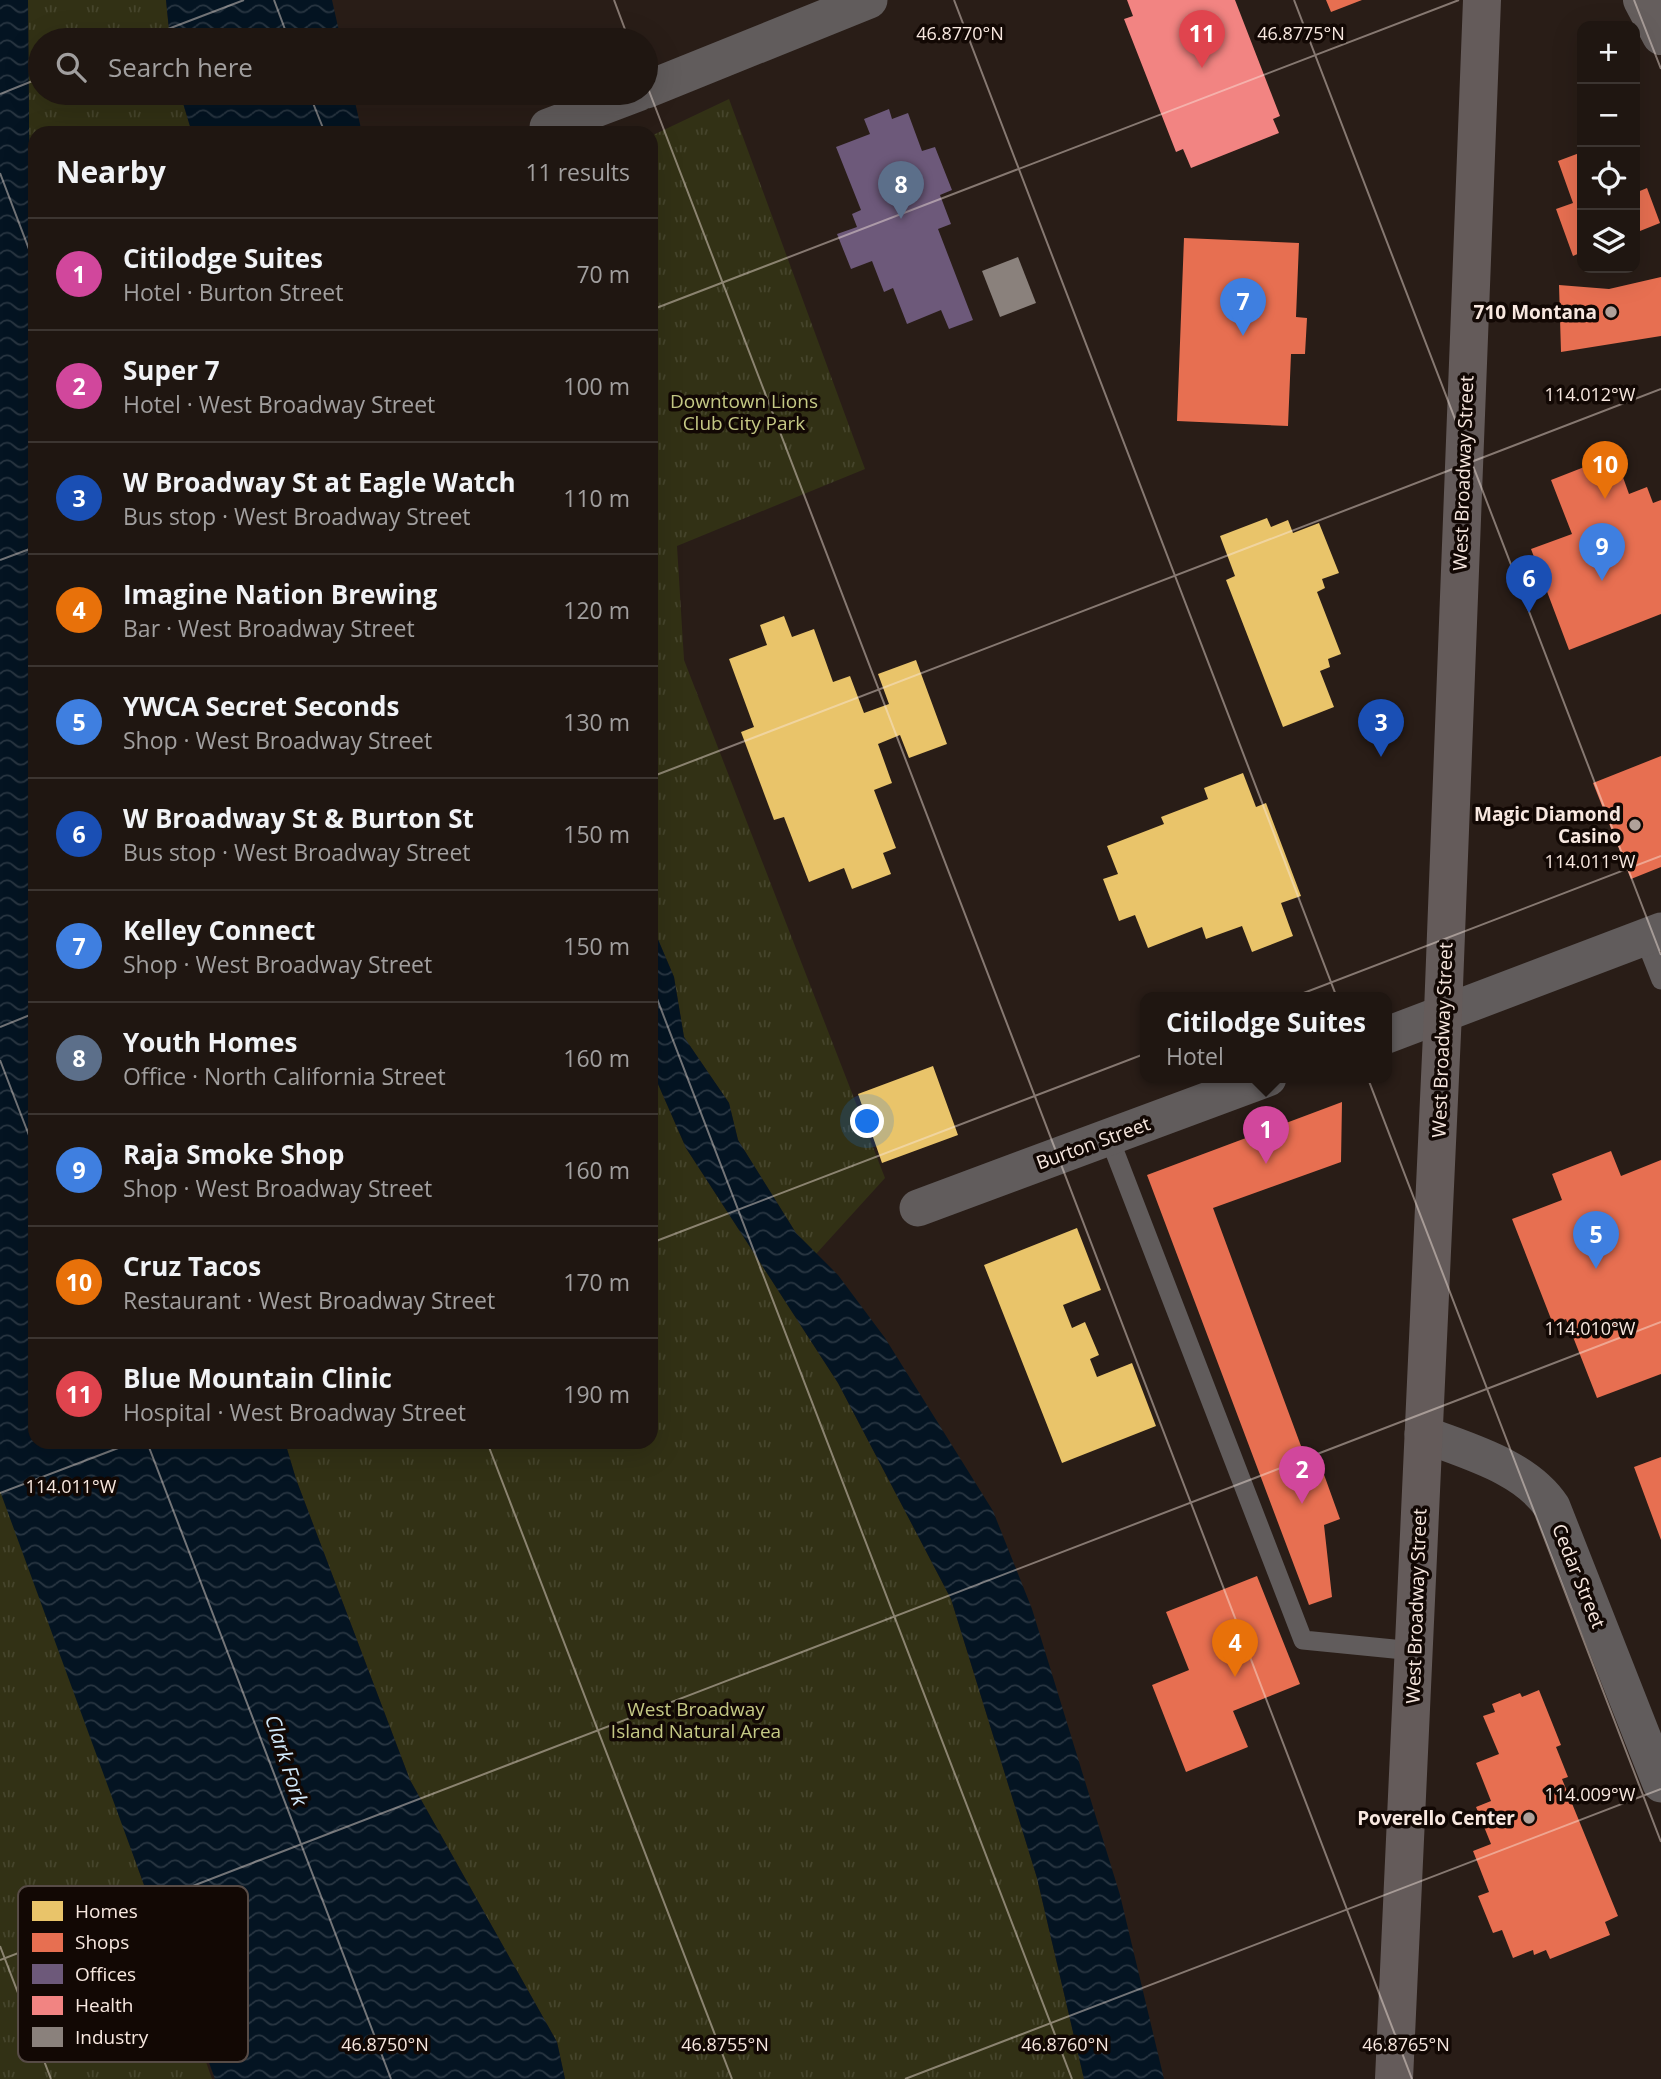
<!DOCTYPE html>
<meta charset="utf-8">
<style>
:root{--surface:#1f1611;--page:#2c231f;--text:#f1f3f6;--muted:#a19f9f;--line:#3c3531;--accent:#ea580c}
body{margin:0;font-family:"Open Sans",sans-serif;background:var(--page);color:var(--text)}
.controls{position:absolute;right:21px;top:21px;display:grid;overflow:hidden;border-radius:14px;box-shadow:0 7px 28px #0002}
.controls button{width:63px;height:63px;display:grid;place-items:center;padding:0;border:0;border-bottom:2px solid var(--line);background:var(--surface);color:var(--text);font:35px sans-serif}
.you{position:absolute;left:868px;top:1122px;width:24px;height:24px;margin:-18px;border:5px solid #fff;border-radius:50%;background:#1a73e8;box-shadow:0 0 0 10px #1a73e833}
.badge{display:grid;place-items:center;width:46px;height:46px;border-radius:50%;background:var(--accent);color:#fff;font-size:23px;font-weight:700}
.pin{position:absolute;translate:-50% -58px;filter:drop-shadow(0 2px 4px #0008)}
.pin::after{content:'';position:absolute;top:37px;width:24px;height:21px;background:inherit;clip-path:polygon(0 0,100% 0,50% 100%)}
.popup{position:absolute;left:1140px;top:992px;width:252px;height:91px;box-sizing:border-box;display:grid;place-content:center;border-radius:14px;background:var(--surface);filter:drop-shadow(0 2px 5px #0005);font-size:23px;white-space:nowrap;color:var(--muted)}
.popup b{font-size:26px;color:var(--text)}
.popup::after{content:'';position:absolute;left:50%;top:100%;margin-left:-14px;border:14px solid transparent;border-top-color:var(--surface)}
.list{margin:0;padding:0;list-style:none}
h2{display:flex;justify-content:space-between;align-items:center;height:91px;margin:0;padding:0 28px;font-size:30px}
h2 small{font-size:23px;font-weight:400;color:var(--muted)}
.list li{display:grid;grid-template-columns:46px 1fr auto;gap:21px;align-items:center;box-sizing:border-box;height:112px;padding:0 28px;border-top:2px solid var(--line)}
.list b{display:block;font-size:26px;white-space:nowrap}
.list p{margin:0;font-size:23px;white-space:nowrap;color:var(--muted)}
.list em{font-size:23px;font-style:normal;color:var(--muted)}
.icon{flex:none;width:38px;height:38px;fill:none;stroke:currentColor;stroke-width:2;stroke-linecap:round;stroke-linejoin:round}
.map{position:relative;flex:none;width:1661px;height:2079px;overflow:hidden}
.search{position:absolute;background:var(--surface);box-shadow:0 7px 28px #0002;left:28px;top:28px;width:630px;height:77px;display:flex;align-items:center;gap:18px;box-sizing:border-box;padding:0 24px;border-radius:38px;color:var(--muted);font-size:26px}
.panel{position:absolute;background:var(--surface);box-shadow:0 7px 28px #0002;left:28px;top:126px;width:630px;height:1323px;border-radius:21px}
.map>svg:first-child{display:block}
.grass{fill:url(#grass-tufts)}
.water{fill:url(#water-waves)}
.homes{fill:#e9c46a}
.shops{fill:#e76f51}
.offices{fill:#6d597a}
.health{fill:#f28482}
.industry{fill:#8a817c}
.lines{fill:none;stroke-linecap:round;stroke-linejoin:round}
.lane{stroke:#615c5c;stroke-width:19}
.street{stroke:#615c5c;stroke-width:37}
.secondary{stroke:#655e5d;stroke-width:38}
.primary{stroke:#645b5a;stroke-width:38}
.ticks{fill:none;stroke:#f8e8e0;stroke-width:2;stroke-opacity:0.45}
.poi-dot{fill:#b0a19a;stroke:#120804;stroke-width:2.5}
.labels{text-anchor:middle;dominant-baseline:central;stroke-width:7;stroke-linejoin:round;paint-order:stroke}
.poi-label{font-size:19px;font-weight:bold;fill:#f8e8e0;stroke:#120804;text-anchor:end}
.park-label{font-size:19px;fill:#c5c985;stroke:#120804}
.street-label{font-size:19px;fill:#f8e8e0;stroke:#120804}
.water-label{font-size:21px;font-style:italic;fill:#d0e8fa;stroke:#120804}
.key{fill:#120804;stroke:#574b46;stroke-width:2}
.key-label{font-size:19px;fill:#f8e8e0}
.ticks-label{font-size:18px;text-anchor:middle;fill:#f8e8e0;stroke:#120804;stroke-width:7;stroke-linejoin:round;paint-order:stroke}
</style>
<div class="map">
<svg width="1661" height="2079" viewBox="0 0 1661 2079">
<defs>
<pattern id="grass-tufts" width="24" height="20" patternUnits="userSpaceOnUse" patternTransform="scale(1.75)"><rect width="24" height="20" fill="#323115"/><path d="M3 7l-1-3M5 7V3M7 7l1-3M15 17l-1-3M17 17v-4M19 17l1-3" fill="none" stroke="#46452c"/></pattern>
<pattern id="water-waves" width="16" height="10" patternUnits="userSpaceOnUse" patternTransform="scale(1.75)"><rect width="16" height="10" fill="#041422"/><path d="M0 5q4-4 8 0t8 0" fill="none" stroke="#293642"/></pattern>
</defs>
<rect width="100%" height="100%" fill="#291d17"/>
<path class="grass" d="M28,0h138l4,40h-130v53h140l12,40h-157v151l-5,-40z
M729,99l136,370 -188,77 7,114 201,518 -69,76 -20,-21 -58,-93 -9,-37 -45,-66 -10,-60 -23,-54v-787z
M651,1068l35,80 152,235 113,216 86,279 47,201h-519l-8,-37 -147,-262 -114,-301 -11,-37h366z
M0,1475l212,604h-212z"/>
<path class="water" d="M0,0h28l2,244 5,40v1158h250l11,37 114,301 147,262 8,37h-350l-215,-588z
M166,0h166l9,40h-171z
M180,93h173l9,40h-170z
M651,923l23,54 10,60 45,66 9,37 58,93 42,42 47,63 108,173 39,98 88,286 44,184h-80l-47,-201 -86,-279 -113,-216 -152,-235 -35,-80z"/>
<path class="homes" d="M1267,518l4,9 17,-7 5,13 26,-10 20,50 -17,6 3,9 -8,4 24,62 -13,5 2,8 -10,4 14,36 -51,20 -57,-147 9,-4 -15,-40z
M784,616l8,21 22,-8 19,53 17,-6 14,37 25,-9 -11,-30 38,-14 31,84 -38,14 -9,-23 -22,9 14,39 -18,7 22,58 -13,5 8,21 -39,15 -8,-21 -35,14 -25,-65 -10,3 -33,-88 13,-5 -25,-68 38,-14 -7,-20z
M1243,773l13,34 10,-4 35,93 -20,7 12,33 -41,16 -10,-26 -36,13 -4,-12 -54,21 -13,-33 -16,6 -16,-42 15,-5 -11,-28 57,-22 -3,-7 47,-18 -4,-11z
M933,1066l25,69 -76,28 -24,-69z
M1077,1228l24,62 -38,15 9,23 13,-6 14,33 -9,4 7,18 35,-14 24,63 -94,37 -78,-198z"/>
<path class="shops" d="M1326,0h36l-31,12z
M1582,152v100l-9,4 -17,-47 17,-6 -15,-42z
M1647,188l13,35 -25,10v-40z
M1184,238l115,5 -3,74 11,1 -2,36h-14l-3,72 -111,-5z
M1661,277v59l-100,16 -2,-67 50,4z
M1615,455l14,39 18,-7 6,16 8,-3v114l-92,36 -38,-101 41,-15 -21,-54z
M1661,756v111l-30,12 -38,-96z
M1342,1102l-1,60 -128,46 98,265 11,-4 18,50 -16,6 8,72 -23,8 -162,-430z
M1611,1151l10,25 40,-16v214l-64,24 -31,-79 -13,5 -41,-105 50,-19 -10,-26z
M1661,1457v83l-27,-73z
M1257,1576l43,108 -67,27 15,36 -62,25 -34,-87 37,-15 -23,-58z
M1539,1690l22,55 -5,2 12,30 -6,2 56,137 -13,6 5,13 -60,24 -4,-9 -12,5 -1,-5 -20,8 -11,-28 -9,3 -15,-37 11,-4 -16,-41 18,-7 -15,-37 15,-6 -15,-38 23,-9 -16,-38 12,-4 -3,-8 28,-11 2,4z"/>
<path class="offices" d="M889,109l3,10 16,-6 14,38 13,-4 17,43 -12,5 11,29 -13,5 35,91 -24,9 -8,-19 -34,14 -14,-36 -9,4 -12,-31 -21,8 -14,-35 20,-7 -5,-13 9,-4 -25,-63 34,-13 -6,-15z"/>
<path class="health" d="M1127,0h108l45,116 -7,3 6,14 -88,35 -8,-19 -7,3 -52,-133 9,-3z"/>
<path class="industry" d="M1018,257l18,46 -36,14 -18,-46z"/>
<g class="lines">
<path class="lane" d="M1644,937l17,43
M1109,1137l194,503 111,11"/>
<path class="street" d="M646,90l223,-90
M548,127l90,-34
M1387,1035l274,-104
M918,1208l350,-130
M1423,1434c43,17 102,32 129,73l109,277"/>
<path class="secondary" d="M1642,0l19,36"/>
<path class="primary" d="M1394,2079l49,-1067 39,-1012"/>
</g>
<path class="ticks" d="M274,0l15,40M614,0l15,40M954,0l707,1842M1294,0l367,955M1634,0l27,69M139,40l105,-40M646,83l766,1996M309,93l16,40M0,94l40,-16M0,173l35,92M651,310l808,-310M0,560l35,-13M651,777l1010,-388M651,983l421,1096M0,1027l35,-14M0,1060l35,91M651,1243l1010,-387M147,1442l244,637M487,1442l245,637M0,1493l134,-51M0,1946l51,133M0,1960l1661,-638M905,2079l756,-290"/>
<g class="poi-dot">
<circle cx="1611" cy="312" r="7"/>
<circle cx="1635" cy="825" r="7"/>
<circle cx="1529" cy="1818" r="7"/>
</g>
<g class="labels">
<g class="poi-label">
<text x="1597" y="312">710 Montana</text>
<text x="1621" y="814">Magic Diamond<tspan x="1621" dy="22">Casino</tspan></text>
<text x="1515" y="1818">Poverello Center</text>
</g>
<g class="park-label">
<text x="744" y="401">Downtown Lions<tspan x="744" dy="22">Club City Park</tspan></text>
<text x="696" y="1709">West Broadway<tspan x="696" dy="22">Island Natural Area</tspan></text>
</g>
<g class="street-label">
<text transform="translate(1463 473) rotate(-88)">West Broadway Street</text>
<text transform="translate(1442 1040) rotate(-88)">West Broadway Street</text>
<text transform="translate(1093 1143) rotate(-20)">Burton Street</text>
<text transform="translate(1579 1576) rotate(68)">Cedar Street</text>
<text transform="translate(1416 1606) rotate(-88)">West Broadway Street</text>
</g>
<g class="water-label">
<text transform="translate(287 1760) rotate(72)">Clark Fork</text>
</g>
</g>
<rect x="18" y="1886" width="230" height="176" rx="10" class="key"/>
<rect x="32" y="1901" width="31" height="20" fill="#e9c46a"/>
<rect x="32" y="1933" width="31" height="19" fill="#e76f51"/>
<rect x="32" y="1964" width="31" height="20" fill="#6d597a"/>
<rect x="32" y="1996" width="31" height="19" fill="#f28482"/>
<rect x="32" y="2027" width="31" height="20" fill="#8a817c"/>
<g class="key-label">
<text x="75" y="1918">Homes</text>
<text x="75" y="1949">Shops</text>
<text x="75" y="1981">Offices</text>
<text x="75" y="2012">Health</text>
<text x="75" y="2044">Industry</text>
</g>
<g class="ticks-label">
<text x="960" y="40">46.8770°N</text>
<text x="1301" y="40">46.8775°N</text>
<text x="1590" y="401">114.012°W</text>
<text x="1590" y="868">114.011°W</text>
<text x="1590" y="1335">114.010°W</text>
<text x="71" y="1493">114.011°W</text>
<text x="1590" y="1801">114.009°W</text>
<text x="385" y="2051">46.8750°N</text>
<text x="725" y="2051">46.8755°N</text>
<text x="1065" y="2051">46.8760°N</text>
<text x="1406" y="2051">46.8765°N</text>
</g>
</svg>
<div class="controls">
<button>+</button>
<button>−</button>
<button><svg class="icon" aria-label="locate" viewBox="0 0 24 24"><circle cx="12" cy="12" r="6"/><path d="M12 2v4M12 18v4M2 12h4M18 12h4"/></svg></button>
<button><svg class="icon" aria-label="layers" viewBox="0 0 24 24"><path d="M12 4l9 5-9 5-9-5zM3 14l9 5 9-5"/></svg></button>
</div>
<div class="you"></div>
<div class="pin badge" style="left:1266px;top:1164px;background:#d1479c">1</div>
<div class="popup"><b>Citilodge Suites</b>Hotel</div>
<div class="pin badge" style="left:1302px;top:1504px;background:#d1479c">2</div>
<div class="pin badge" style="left:1381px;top:757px;background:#1a4fb4">3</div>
<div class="pin badge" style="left:1235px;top:1677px;background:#e8710a">4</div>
<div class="pin badge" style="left:1596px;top:1269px;background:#3f7fe0">5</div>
<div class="pin badge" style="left:1529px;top:613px;background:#1a4fb4">6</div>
<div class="pin badge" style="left:1243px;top:336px;background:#3f7fe0">7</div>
<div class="pin badge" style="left:901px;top:219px;background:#5c6f8a">8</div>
<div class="pin badge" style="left:1602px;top:581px;background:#3f7fe0">9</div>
<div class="pin badge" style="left:1605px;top:499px;background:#e8710a">10</div>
<div class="pin badge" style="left:1202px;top:68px;background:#e0444e">11</div>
<div class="search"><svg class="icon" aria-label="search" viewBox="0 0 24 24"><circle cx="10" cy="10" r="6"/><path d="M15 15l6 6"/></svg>Search here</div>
<section class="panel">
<h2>Nearby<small>11 results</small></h2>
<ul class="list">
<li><span class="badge" style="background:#d1479c">1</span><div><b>Citilodge Suites</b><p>Hotel · Burton Street</p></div><em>70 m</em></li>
<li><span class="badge" style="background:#d1479c">2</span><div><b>Super 7</b><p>Hotel · West Broadway Street</p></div><em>100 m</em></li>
<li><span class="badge" style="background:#1a4fb4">3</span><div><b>W Broadway St at Eagle Watch</b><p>Bus stop · West Broadway Street</p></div><em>110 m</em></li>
<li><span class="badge" style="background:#e8710a">4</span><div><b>Imagine Nation Brewing</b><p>Bar · West Broadway Street</p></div><em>120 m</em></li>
<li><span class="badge" style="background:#3f7fe0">5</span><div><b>YWCA Secret Seconds</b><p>Shop · West Broadway Street</p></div><em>130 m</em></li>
<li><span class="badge" style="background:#1a4fb4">6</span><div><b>W Broadway St &amp; Burton St</b><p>Bus stop · West Broadway Street</p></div><em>150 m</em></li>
<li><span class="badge" style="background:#3f7fe0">7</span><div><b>Kelley Connect</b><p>Shop · West Broadway Street</p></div><em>150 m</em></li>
<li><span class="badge" style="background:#5c6f8a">8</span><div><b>Youth Homes</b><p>Office · North California Street</p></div><em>160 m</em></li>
<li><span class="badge" style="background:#3f7fe0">9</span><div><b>Raja Smoke Shop</b><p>Shop · West Broadway Street</p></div><em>160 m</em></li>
<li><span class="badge" style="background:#e8710a">10</span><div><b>Cruz Tacos</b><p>Restaurant · West Broadway Street</p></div><em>170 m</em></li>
<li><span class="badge" style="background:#e0444e">11</span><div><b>Blue Mountain Clinic</b><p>Hospital · West Broadway Street</p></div><em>190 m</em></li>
</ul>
</section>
</div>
